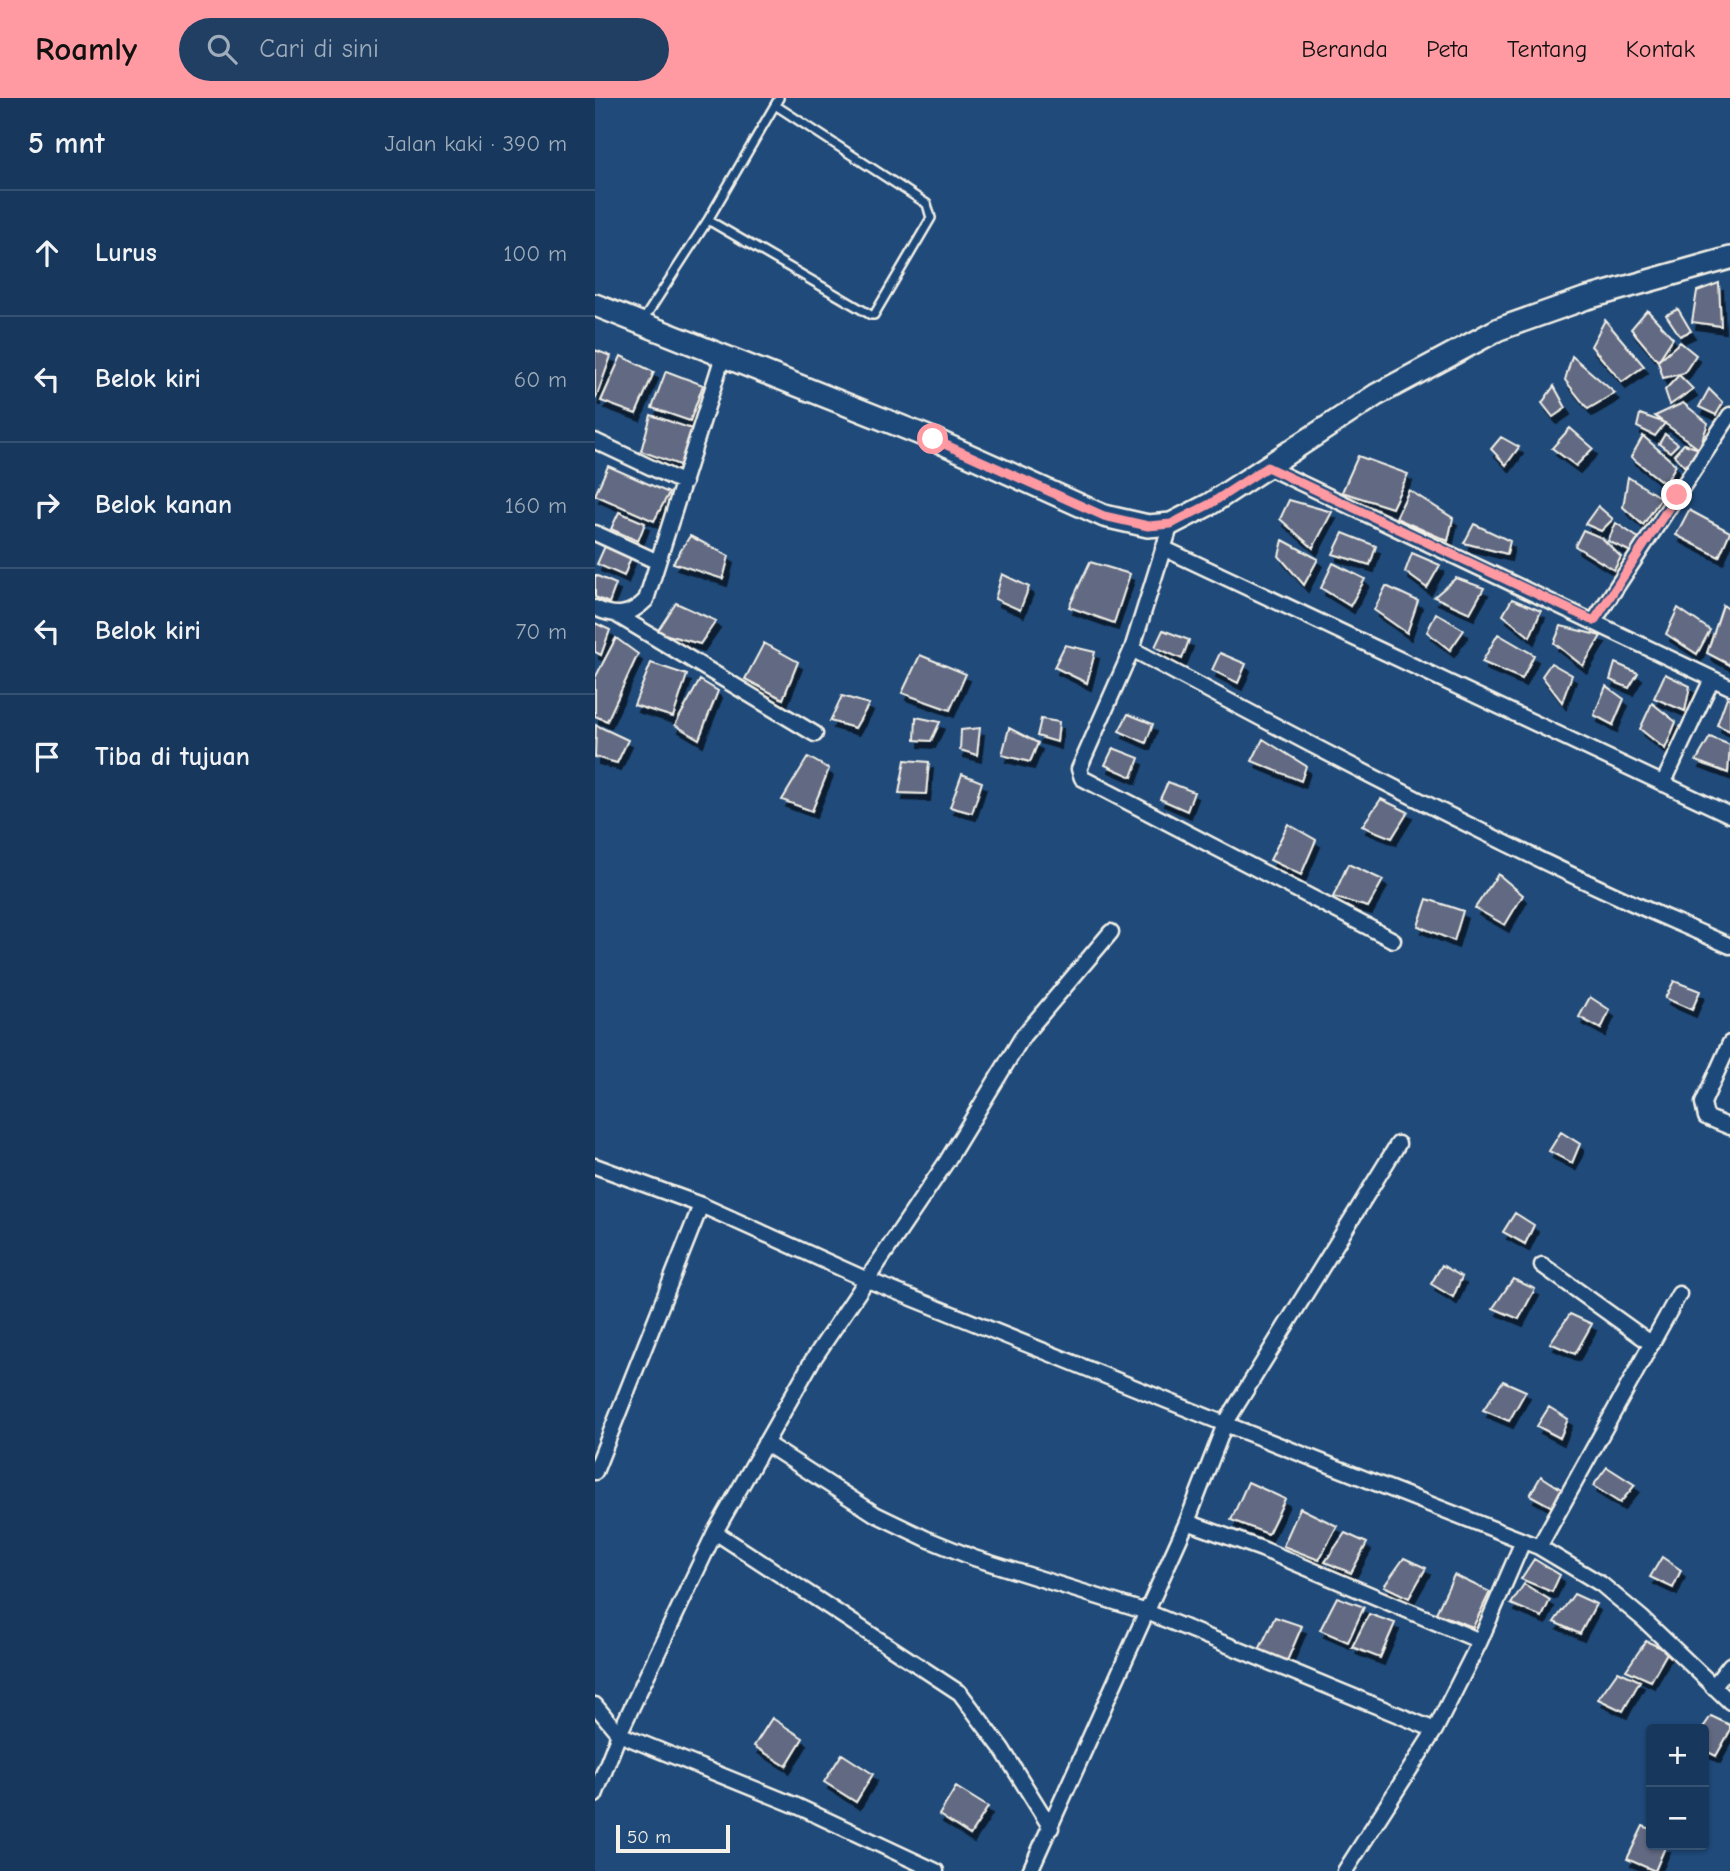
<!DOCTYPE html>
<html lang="id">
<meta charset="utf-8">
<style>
:root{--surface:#17385c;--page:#203f62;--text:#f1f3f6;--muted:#9eacbb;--line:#365272;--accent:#ff9aa2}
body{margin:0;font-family:"Comic Neue",sans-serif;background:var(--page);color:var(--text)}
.controls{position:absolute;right:21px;bottom:21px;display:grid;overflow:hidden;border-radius:7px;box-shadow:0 2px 5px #0004}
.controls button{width:63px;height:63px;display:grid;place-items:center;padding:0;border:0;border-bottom:2px solid var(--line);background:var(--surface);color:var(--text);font:35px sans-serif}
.scale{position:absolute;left:21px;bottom:18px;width:114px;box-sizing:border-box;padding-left:7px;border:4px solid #f4f1e8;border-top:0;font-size:19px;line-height:24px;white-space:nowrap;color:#f4f1e8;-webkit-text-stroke:5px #1f4a7a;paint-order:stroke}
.stop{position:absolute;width:21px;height:21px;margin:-16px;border:5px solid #ff9aa2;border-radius:50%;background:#fff}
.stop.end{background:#ff9aa2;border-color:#fff;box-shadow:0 2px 7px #0008}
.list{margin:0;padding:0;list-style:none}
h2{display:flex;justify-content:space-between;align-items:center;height:91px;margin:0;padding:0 28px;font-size:30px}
h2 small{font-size:23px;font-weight:400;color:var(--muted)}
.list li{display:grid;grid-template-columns:46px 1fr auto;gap:21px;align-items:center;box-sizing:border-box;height:126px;padding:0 28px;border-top:2px solid var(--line)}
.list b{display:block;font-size:26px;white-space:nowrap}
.list em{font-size:23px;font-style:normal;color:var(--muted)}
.icon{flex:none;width:38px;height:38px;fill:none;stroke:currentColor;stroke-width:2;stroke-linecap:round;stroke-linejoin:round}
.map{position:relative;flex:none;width:1135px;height:1773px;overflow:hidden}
header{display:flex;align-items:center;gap:42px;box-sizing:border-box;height:98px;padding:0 35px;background:var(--accent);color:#111}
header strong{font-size:33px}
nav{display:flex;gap:38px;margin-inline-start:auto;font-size:24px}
.search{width:490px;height:63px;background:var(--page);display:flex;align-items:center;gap:18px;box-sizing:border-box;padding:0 24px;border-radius:38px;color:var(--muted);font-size:26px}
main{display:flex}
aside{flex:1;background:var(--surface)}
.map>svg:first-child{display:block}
.building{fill:#626b83;stroke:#f4f1e8;stroke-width:2;filter:url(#shadow)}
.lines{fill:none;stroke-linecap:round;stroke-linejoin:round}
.service-casing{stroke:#f4f1e8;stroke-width:12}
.minor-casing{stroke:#f4f1e8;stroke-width:19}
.secondary-casing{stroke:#f4f1e8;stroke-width:26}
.service{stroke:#1f4a7a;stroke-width:7}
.minor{stroke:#1f4a7a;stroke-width:14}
.secondary{stroke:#1f4a7a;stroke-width:21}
.route{stroke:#ff9aa2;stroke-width:9}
</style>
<header>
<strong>Roamly</strong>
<div class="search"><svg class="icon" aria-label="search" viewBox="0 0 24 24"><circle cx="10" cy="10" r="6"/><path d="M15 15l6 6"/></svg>Cari di sini</div>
<nav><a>Beranda</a><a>Peta</a><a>Tentang</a><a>Kontak</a></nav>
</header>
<main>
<aside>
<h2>5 mnt<small>Jalan kaki · 390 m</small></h2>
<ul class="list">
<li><svg class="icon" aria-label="ahead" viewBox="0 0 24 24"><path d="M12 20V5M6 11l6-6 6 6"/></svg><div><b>Lurus</b></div><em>100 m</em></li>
<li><svg class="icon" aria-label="left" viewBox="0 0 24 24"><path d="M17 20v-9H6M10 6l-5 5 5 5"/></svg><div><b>Belok kiri</b></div><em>60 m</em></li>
<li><svg class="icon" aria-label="right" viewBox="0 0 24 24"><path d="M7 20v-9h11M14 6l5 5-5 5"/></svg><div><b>Belok kanan</b></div><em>160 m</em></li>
<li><svg class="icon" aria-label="left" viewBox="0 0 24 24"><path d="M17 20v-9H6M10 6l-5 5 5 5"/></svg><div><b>Belok kiri</b></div><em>70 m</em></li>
<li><svg class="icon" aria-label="arrive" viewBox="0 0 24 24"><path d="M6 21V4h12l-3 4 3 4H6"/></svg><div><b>Tiba di tujuan</b></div></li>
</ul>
</aside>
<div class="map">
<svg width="1135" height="1773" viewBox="0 0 1135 1773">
<defs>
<filter id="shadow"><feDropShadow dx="4" dy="7" stdDeviation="0" flood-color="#0009"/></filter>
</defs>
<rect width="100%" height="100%" fill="#1f4a7a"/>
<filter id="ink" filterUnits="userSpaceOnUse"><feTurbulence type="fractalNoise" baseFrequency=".0143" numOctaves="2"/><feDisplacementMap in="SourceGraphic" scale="14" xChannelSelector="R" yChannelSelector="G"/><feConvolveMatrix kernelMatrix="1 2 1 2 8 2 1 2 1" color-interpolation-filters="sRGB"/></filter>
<g filter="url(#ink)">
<path class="building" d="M1124,185l2,43 -29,-4 5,-31z
M1083,211l13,22 -11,5 -14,-21z
M1052,212l26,28 -15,23 -27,-32z
M1010,222l39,46 -22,16 -31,-36z
M1085,244l16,13 -12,18 -21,5 -5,-17z
M0,252l16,6 -15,42 -1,-1z
M26,258l33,16 -18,42 -35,-13z
M977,258l43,37 -27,16 -23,-29z
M71,273l37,14 -13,36 -38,-13z
M1084,277l14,14 -23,16 -5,-15z
M959,288l12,22 -13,9 -11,-14z
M1114,291l14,14 -7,12 -17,-8z
M1088,305l25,20 -9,26 -44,-33z
M1045,316l25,9 -10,13 -18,-9z
M56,317l44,15 -13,36 -41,-15z
M975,330l23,20 -17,18 -24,-18z
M1070,336l13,10 -8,8 -11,-8z
M1048,338l33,29 -11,19 -34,-27z
M906,339l18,10 -13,18 -15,-16z
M1089,346l15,5 -14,18 -11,-12z
M763,358l50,18 -16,34 -50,-16z
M13,368l61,27 -15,28 -59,-26z
M1033,379l33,21 -18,27 -20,-18z
M814,392l44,28 -5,23 -52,-23z
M694,402l43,12 -19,36 -33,-29z
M1003,408l15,13 -12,12 -16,-7z
M1094,412l41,22 -11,25 -43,-22z
M24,414l26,11 -7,18 -27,-12z
M1021,425l24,16 -9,13 -23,-11z
M879,426l36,17 -3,13 -43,-11z
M988,432l19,8 19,19 -7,13 -39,-24z
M748,435l33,13 -6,19 -37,-11z
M95,438l39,20 -6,23 -50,-16z
M688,442l35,19 -14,26 -25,-29z
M10,448l26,11 -7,19 -27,-12z
M817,455l28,12 -13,23 -22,-16z
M495,464l40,12 -16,49 -45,-16z
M738,465l32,16 -15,27 -29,-18z
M407,476l27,13 -9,23 -25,-11z
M0,477l21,9 -7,19 -14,-6z
M861,480l28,10 -14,25 -36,-16z
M791,488l32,15 -11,32 -33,-23z
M917,501l29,12 -11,26 -27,-22z
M81,505l40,18 -16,23 -43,-12z
M1128,507l7,5v55l-23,-12z
M1083,510l32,22 -13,24 -31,-20z
M841,515l28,17 -14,20 -23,-18z
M0,525l15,7 -9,25 -6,-3z
M966,528l40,10 -18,30 -29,-23z
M568,532l26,10 -7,19 -27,-12z
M903,536l36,21 -12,24 -40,-17z
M21,540l22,16 -31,67 -12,-5v-38z
M169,545l34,19 -15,37 -38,-20z
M470,547l30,7 -8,31 -33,-16z
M625,555l26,11 -8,19 -26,-13z
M325,557l46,19 -16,36 -48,-17z
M56,565l36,12 -14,42 -39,-12z
M956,565l21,12 -10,27 -20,-26z
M1020,565l23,10 -9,15 -19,-8z
M1070,576l25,12 -5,25 -31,-13z
M105,582l18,11 -19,48 -24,-14z
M1011,588l18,13 -11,26 -19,-10z
M247,598l27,8 -14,24 -25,-7z
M1132,599l3,2v32l-13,-6z
M1057,605l24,19 -11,27 -25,-20z
M533,616l25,10 -7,19 -27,-12z
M321,619l24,5 -9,19 -16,-1z
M446,621l18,3 -2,20 -20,-6z
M1,627l32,15 -11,23 -22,-6z
M385,630l-3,27 -17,-5 1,-20z
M414,630l29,15 -8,19 -28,-7z
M1115,639l20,8 -2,28 -32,-12z
M668,641l43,27 -5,15 -49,-20z
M518,650l26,10 -7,19 -27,-12z
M213,659l21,12 -17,42 -30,-11z
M310,662l24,2 -3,32 -27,-1z
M367,676l20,8 -10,31 -22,-6z
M573,684l26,10 -7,19 -27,-12z
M786,701l27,13 -16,26 -30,-12z
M693,726l28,16 -15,35 -31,-15z
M753,766l35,16 -15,27 -35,-10z
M903,776l25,21 -18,30 -30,-17z
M832,801l36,12 -9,30 -36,-15z
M1079,883l26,10 -8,19 -27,-12z
M995,899l20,13 -9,19 -22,-12z
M966,1034l19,12 -8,19 -23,-12z
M920,1115l19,12 -9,19 -22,-12z
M847,1167l20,12 -9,20 -22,-13z
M918,1181l22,10 -16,30 -26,-11z
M975,1216l22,10 -17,30 -25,-11z
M908,1283l23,10 -17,30 -26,-11z
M954,1309l19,12 -8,19 -23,-12z
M1012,1369l28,18 -15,18 -27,-17z
M946,1378l20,13 -9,18 -22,-12z
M653,1384l37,17 -17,35 -37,-14z
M705,1410l37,18 -18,34 -36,-14z
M750,1435l22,10 -16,30 -26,-11z
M1067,1459l19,13 -8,18 -23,-11z
M809,1460l22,10 -17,30 -25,-12z
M939,1461l26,16 -8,17 -31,-13z
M859,1477l36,17 -17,35 -37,-14z
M929,1486l26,16 -8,17 -31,-13z
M979,1496l22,10 -16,30 -26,-12z
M742,1499l27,10 -16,35 -28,-12z
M774,1516l26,9 -15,35 -28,-11z
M680,1519l27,9 -15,35 -28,-11z
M1051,1543l22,10 -17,30 -25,-11z
M1023,1573l22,10 -17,30 -25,-12z
M1116,1618l19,9v6l-14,25 -12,-6 -2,-21z
M177,1620l31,20 -17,28 -32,-20z
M247,1656l31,20 -17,28 -32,-20z
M361,1689l32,20 -18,28 -31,-20z
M1048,1728l8,3v16h15l-11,26 -28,-12z"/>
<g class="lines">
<g class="service-casing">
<path id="service" d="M113,122l163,95h3l57,-97 -4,-14 -152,-99
M47,224l66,-102 71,-122"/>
</g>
<g class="minor-casing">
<path id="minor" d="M0,343l89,42
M672,369l463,220
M576,426l-39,125c160,87 322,172 487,248 37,17 74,32 111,49
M0,435l63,29
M568,450l567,267
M0,510c21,10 35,8 51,-8l77,-244
M22,517l198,119
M999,523l136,-206
M537,551l-53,120 3,9 311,162
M1068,686l49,-105
M1135,945l-27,60 3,14 24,10
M0,1068l106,39 164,74 360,145 314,123 62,37 42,35 87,83
M947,1167l110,79
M170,1345l110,71 52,25 47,19 173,54 288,118 45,-89 43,-100
M0,1374l106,-267
M592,1424l75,27 218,92
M120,1434l245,161 42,56 49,79
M944,1449l140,-253
M1118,1589l17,-22
M0,1607l24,29 178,72 139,65
M0,1697l24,-61 96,-202 97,-171 135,-200 76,-125 88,-104
M435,1773l157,-349 38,-98 173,-280
M750,1773l90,-141"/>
</g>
<g class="secondary-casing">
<path id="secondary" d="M0,207l338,134 171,77 44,10 23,-2 39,-20 166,-109 123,-66 85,-30 146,-41"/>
</g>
<use href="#service" class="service"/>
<use href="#minor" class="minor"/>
<use href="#secondary" class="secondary"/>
</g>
</g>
<g class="lines" filter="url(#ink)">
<path class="route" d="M338,341l171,77 44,10 23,-2 39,-20 57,-37 327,154 83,-126"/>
</g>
</svg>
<div class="controls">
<button>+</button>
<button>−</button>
</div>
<div class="scale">50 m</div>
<div class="stop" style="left:338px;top:341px"></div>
<div class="stop end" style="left:1082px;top:397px"></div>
</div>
</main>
